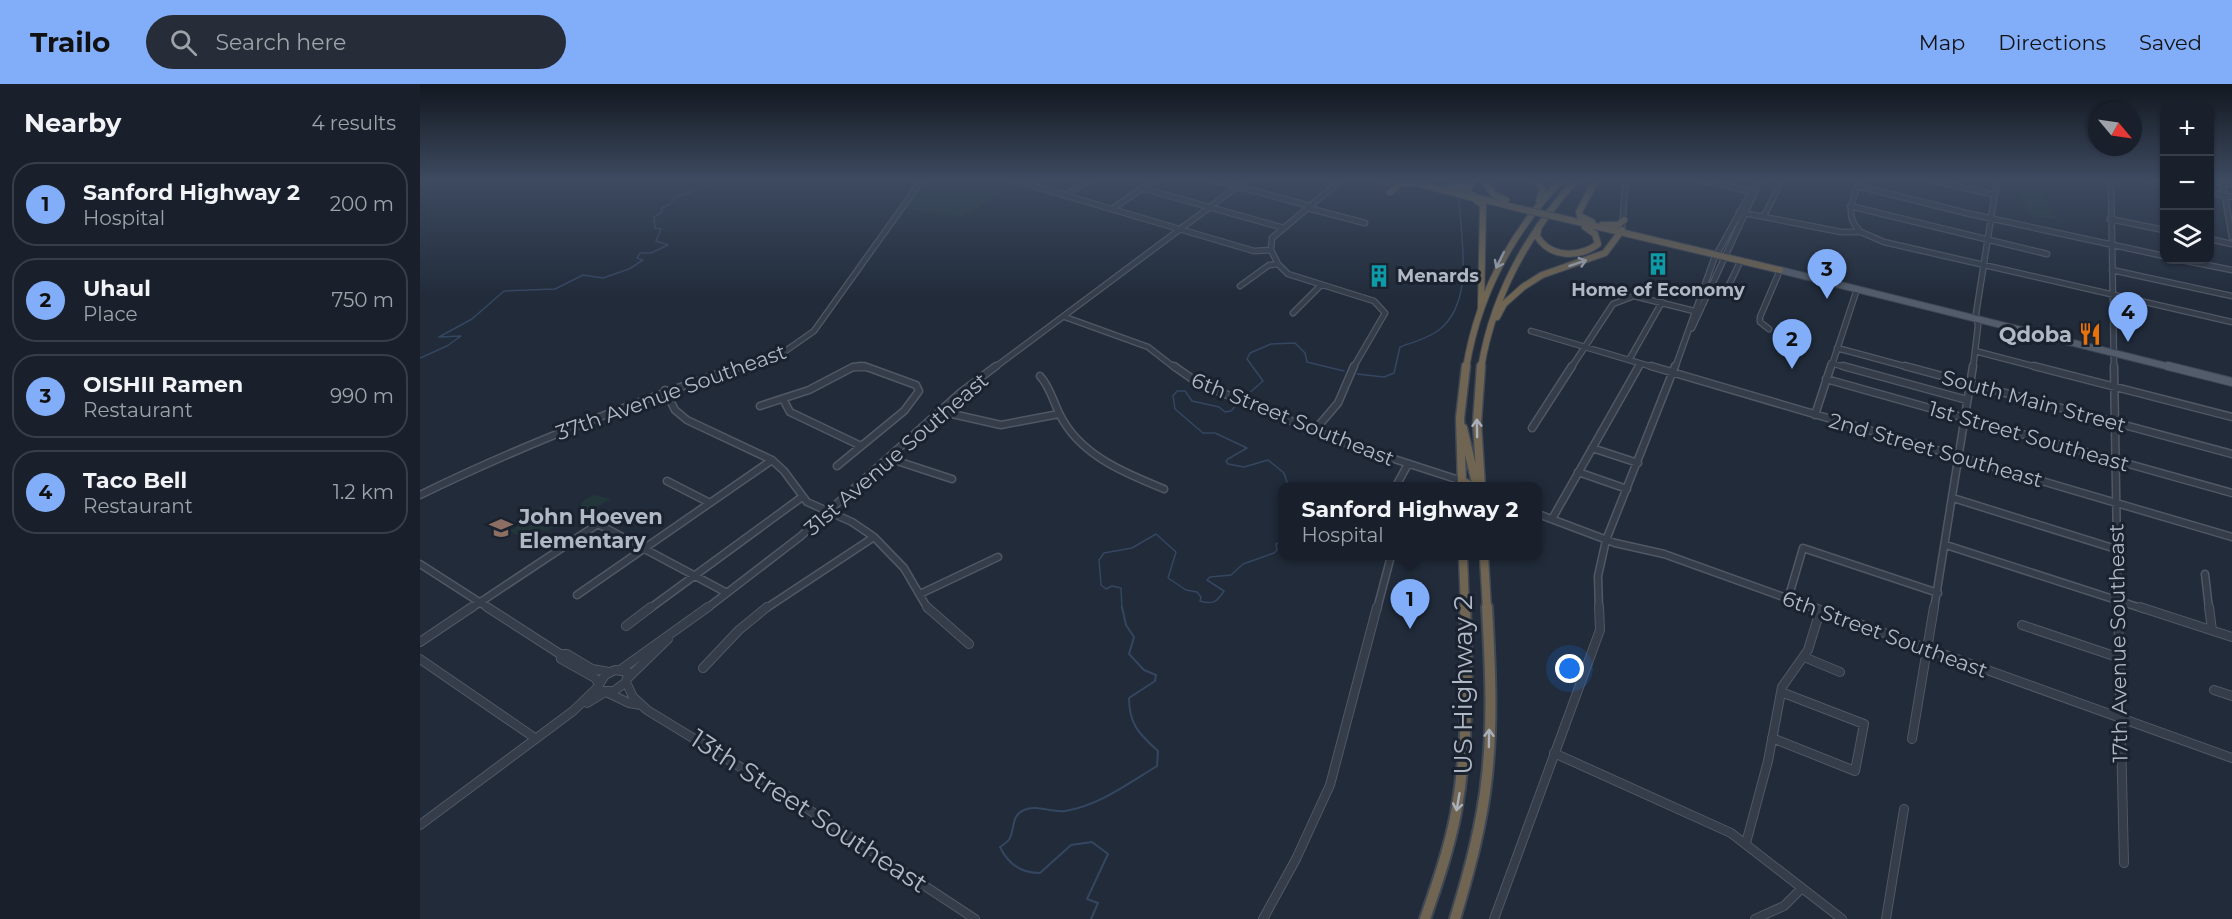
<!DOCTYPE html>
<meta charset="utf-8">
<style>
:root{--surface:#19202c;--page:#262d38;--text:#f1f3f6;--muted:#9fa3a9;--line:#373e48;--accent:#82adf9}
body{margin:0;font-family:Montserrat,sans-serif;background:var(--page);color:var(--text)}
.controls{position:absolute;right:18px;top:18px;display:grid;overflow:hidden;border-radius:12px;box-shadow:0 2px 4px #0004}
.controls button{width:54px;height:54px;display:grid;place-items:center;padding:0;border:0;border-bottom:2px solid var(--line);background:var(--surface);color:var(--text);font:30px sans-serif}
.compass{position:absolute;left:1668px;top:18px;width:54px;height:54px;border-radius:50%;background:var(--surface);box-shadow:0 2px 4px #0004;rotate:119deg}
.you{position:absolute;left:1150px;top:585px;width:21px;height:21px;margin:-15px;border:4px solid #fff;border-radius:50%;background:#1a73e8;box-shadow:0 0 0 9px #1a73e833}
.badge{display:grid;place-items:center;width:39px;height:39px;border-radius:50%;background:var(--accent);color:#111;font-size:20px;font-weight:700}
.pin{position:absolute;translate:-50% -50px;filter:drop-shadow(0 2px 3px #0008)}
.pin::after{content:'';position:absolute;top:32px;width:21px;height:18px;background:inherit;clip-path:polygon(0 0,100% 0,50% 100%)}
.popup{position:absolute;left:858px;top:398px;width:264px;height:78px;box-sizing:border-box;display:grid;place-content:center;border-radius:12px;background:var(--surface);filter:drop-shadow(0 2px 4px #0005);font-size:20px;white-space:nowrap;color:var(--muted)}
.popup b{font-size:22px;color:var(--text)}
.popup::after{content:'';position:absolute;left:50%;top:100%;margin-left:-12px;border:12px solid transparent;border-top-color:var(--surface)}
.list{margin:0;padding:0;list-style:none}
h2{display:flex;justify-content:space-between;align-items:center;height:78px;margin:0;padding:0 24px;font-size:26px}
h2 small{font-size:20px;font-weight:400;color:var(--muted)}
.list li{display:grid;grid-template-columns:39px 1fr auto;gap:18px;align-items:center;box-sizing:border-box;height:84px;margin:0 12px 12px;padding:0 12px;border:2px solid var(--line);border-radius:24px}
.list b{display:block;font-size:22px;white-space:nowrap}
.list p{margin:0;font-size:20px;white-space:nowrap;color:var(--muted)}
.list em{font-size:20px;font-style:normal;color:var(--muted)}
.icon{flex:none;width:33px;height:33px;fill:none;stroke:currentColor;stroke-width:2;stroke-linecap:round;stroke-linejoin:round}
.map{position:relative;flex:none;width:1812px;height:835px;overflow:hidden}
header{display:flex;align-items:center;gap:36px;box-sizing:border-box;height:84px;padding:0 30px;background:var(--accent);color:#111}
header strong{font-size:28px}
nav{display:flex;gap:33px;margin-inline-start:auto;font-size:21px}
.search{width:420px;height:54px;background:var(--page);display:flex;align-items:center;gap:15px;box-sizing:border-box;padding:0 21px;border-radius:33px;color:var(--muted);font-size:22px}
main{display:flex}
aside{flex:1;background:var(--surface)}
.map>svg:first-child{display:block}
.green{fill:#23373b}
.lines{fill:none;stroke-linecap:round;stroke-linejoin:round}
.stream-far1{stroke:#354661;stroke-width:1.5}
.stream{stroke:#354661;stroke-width:2}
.minor-far2-casing{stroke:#505865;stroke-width:7}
.minor-far1-casing{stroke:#505865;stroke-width:9}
.minor-casing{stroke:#505865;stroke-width:10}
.major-far1-casing{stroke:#3e4653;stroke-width:8}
.major-casing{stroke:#3e4653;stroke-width:10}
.highway-far2-casing{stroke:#404855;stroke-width:8}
.highway-far1-casing{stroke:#404855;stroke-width:11}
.highway-casing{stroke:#404855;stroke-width:14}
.minor-far2{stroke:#353d4a;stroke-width:4.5}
.minor-far1{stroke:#353d4a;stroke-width:6}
.minor{stroke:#353d4a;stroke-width:8}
.major-far1{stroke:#535c6a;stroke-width:6}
.major{stroke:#535c6a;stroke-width:8}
.highway-far2{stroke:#706552;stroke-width:6}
.highway-far1{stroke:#706552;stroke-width:8}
.highway{stroke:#706552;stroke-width:10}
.highway-bridge-casing{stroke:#404855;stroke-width:8;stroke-linecap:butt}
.highway-bridge{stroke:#706552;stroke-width:6}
.oneway{stroke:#aab0ba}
.labels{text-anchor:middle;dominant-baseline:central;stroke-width:6;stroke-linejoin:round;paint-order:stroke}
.far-poi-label{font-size:18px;font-weight:bold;fill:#b0b8c6;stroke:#1a222f;text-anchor:start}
.poi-label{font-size:21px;font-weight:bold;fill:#b0b8c6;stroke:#1a222f;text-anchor:end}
.street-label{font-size:21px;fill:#b0b8c6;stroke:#1a222f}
.near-street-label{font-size:26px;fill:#b0b8c6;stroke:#1a222f}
</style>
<header>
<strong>Trailo</strong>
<div class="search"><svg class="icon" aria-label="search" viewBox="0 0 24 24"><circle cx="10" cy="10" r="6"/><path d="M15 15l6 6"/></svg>Search here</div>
<nav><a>Map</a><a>Directions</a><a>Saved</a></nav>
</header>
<main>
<aside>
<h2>Nearby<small>4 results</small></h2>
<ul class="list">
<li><span class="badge">1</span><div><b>Sanford Highway 2</b><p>Hospital</p></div><em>200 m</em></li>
<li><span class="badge">2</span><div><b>Uhaul</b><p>Place</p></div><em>750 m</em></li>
<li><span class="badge">3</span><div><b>OISHII Ramen</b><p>Restaurant</p></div><em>990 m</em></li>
<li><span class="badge">4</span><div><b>Taco Bell</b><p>Restaurant</p></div><em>1.2 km</em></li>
</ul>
</aside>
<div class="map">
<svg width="1812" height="835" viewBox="0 0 1812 835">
<rect width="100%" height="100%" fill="#212b3a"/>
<path class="green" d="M505,96h83l10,3 -57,34 -58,-9z
M1596,107l25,2 17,26 -26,-2z
M174,411l17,4 -25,14 -5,-1 -3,-3 6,-9z
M121,423l9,4 -7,5 17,7 -12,8 -11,-1 -13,9 -14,-8 13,-8 6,2 -8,-5z"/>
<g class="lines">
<path class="stream-far1" d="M0,274l27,-12 14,-10 -22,1 33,-18 32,-28 51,-2 28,-14 20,3 26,-9 14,-9 -6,-2 3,-5h11l17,-8 -12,-4 5,-12 -6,-1 -1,-11 7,-4 1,-5 8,-4 5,-7 53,-17
M937,290l27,3 10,-4 6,-26c13,-5 27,-8 39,-17 36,-28 22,-91 20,-130
M827,311l16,-14 -16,-22 3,-6 21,-9 24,-1 10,10 2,9 37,9
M817,320l-6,7 -6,1 -6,-5 -27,-6 -7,-10h-8l-4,5 2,13 28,24h12l32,15 -19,11 -2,2 2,3 16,3 24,-7 16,13 3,9 7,4
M702,525l-1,-21 -9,-2 -6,3 -5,-4 -2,-25 5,-7 28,-5 24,-14 20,18 -8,26 18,12 11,2 4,5 -1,4c13,4 17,1 24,-10l-17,-11 3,-3 21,-2 12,-11 31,-11 3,-3 -1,-6 6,-3"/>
<path class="stream" d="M671,835l7,-16 -11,-4 21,-45 -16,-12 -21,3 -31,28c-19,0 -32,-9 -40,-26 3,-2 9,-6 10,-9 5,-11 1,-22 14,-28 13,-6 27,3 41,1 33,-5 64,-28 92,-45l1,-15c-19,-17 -29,-27 -29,-53l26,-17 1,-6 -12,-5 -15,-16 5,-17 -8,-12 -4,-18"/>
<g class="minor-far2-casing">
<path id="minor-far2" d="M593,96l241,71 17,-1
M794,96l96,26
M960,96l16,4
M1282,96l52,12
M1440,96c-7,19 -17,36 1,52
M1512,96l63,15
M1691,96l3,188
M1725,96l19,4
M1802,96l10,57
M1802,99l10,1
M1438,102l108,27 198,43
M721,104l143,40
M1790,108l22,5
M646,111l24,-15
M1430,122l197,48
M888,124l57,15
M692,125l42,-29
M1319,128l102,20h20l23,10 348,80
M1344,132l18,-36
M1690,135l54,11
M1202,146l3,-43
M1790,155l22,5
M1762,176l50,10
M858,180l10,10 86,27 11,12 -32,55
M1692,186l120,26
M820,202l29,-21 9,-1 -7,-14 1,-12 69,-58
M1307,205l13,-27
M873,229l28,-28
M645,233l83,30 27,21
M1272,244l67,-145
M1349,245l-9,-7v-5l20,-47
M1111,247l125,37
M1417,264l74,20
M1555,267l65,17
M1209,276l33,-58
M1411,279l17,5
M316,284l48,-16 30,-21 108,-151
M432,284h16
M574,284l252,-188
M1151,284l42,-64 21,-8 60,15
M1218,284l2,-4
M1255,284l39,-109 44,-79
M1411,284l26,-79
M1553,284l5,-42 -2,-12 21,-134"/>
</g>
<g class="minor-far1-casing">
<path id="minor-far1" d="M754,282l24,17 150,61 114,37
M1231,282l581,171
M1423,282l124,34
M1485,282l327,88
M1614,282l198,51
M1694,282l4,243
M620,292c12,13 14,31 24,46 21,35 63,52 100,67
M1406,295l406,114
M245,306l10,20 12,10 85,40 12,11 23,31 45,20 22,15 30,31 24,41
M363,315l7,13 69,33
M340,322l49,-16 44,-23 8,-1
M519,327l62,14 58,-11
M1395,331l16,-49
M1112,344l40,-62
M894,347l24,-28 16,-37
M1172,364l46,15
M468,374l64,21
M417,382l67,-55 15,-20 -3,-6 -52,-19
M1158,388l49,17
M247,397l43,22
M976,402l12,-22
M0,411c104,-51 211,-92 321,-129
M1533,414l163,51
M1118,430l77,29 49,11 153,55
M1132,435l87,-153
M1526,461l198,64
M0,480l70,45
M1785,490l4,35
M500,510l78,-37
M157,511l195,-135
M1368,515l15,-51 135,45
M50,525l128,-85 129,69
M229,525l153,-112
M286,525l95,-73 159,-143 36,-27
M345,525l109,-72
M957,525l14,-53
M1179,525l-1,-33 8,-36 69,-174
M1514,525l39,-243"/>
</g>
<g class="minor-casing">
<path id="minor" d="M67,523l73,47 1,5 34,19 4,6
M507,523l42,37
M1392,523l420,151
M1698,523l6,256
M1720,523l92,30
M1789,523l3,23
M1602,541l98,33
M206,542l25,-19
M0,558l52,-35
M140,570h7l25,15 17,3
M1384,573l36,15
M0,575l115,79
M283,584l36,-38 28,-23
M195,586l13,2 -2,10 -12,9h-13l-3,-5 7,-11z
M200,586l88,-63
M209,593l39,-38
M206,598l7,15 14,13 144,88 184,121
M1794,606l18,6
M188,609l21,10 12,2
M167,619l18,-11
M1352,654l83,33 9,-47 -83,-32
M1492,655l22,-132
M1134,669l177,80 111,86
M0,741l153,-114 25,-24
M1326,759l22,-82 14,-74 26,-37 12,-39
M843,835l33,-60 34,-74 47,-178
M1074,835l106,-289 -1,-23
M1335,835l29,-13 18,-18
M1466,835l18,-110"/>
</g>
<g class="major-far1-casing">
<path id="major-far1" d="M1360,186l394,98"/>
</g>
<g class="major-casing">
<path id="major" d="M1748,282l64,16"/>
</g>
<g class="highway-far2-casing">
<path id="highway-far2" d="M985,96l17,4
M1070,96l-3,5 6,9 13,6
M1116,96l7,9 -4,11
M997,99l56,15 10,7 -2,102
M1029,103h14l8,-4
M970,108l10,-8 11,-2
M1053,112l-7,-5 8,-11
M1058,114l39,10
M1137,133l223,53
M1172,138l-12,-6 -1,-4 17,-32
M1182,141h16l6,-5
M1119,142l-2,10c13,22 42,22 61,8l-3,-10 -10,-7
M1077,233l7,-13 19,-17 19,-12 63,-22 17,-23
M1046,284c12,-73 45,-135 95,-188
M1061,284c12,-73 46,-134 95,-188"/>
</g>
<g class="highway-far1-casing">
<path id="highway-far1" d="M1043,344l12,51
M1042,397l9,5
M1042,402l-2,-68 6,-52
M1061,402l-4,-63 4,-57
M1043,472l2,53
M1064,472l3,53"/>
</g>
<g class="highway-casing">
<path id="highway" d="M1005,835c12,-35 24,-70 31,-106 12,-67 12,-137 9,-206
M1035,835c14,-47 27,-94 32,-143 6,-56 3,-113 0,-169"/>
</g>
<use href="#minor-far2" class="minor-far2"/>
<use href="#minor-far1" class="minor-far1"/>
<use href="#minor" class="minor"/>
<use href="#major-far1" class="major-far1"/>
<use href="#major" class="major"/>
<use href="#highway-far2" class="highway-far2"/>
<use href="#highway-far1" class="highway-far1"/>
<use href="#highway" class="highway"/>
<g class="highway-bridge-casing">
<path id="highway-bridge" d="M1097,124l40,9"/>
</g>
<use href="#highway-bridge" class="highway-bridge"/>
</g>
<defs><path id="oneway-shaft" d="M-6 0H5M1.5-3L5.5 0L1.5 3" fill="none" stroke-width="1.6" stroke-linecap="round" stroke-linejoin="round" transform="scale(1.5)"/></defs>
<g class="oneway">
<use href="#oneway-shaft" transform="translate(1080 176) rotate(116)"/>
<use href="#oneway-shaft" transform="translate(1158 179) rotate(-18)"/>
<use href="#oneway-shaft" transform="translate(1057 344) rotate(-91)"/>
<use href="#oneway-shaft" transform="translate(1069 654) rotate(-89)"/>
<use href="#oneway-shaft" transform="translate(1038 718) rotate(100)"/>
</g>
<linearGradient id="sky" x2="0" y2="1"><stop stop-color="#121820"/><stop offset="0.45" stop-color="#3d4a60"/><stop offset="1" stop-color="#3d4a60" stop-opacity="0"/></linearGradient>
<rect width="1812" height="213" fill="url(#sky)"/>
<defs>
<g id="building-bare" transform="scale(1.8)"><path d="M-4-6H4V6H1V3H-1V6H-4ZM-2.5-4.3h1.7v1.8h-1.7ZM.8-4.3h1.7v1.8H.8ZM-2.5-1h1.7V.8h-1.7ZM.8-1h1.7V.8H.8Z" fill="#0f9aa8" stroke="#1a222f" stroke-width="2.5" paint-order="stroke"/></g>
<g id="restaurant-bare" transform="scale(1.8)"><path d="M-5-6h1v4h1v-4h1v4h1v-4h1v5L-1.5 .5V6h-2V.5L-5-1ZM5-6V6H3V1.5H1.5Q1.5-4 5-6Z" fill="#e8710a" stroke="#1a222f" stroke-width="2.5" paint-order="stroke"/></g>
<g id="school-bare" transform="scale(1.8)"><path d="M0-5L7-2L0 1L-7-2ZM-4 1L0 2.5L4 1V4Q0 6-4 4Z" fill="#8d6e63" stroke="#1a222f" stroke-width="2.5" paint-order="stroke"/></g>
</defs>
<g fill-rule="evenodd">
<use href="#building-bare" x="1238" y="180"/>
<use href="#building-bare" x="959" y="192"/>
<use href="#restaurant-bare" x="1670" y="250"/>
<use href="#school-bare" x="81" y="444"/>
</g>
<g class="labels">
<g class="far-poi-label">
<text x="977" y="192">Menards</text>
<text x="1238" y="206" text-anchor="middle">Home of Economy</text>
</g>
<g class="poi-label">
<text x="1652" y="250">Qdoba</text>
<text x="99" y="432" text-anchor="start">John Hoeven<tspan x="99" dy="24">Elementary</tspan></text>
</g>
<g class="street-label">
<text transform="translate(251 308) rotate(-20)">37th Avenue Southeast</text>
<text transform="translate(1614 317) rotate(15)">South Main Street</text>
<text transform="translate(873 335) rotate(22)">6th Street Southeast</text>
<text transform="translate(1609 352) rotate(16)">1st Street Southeast</text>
<text transform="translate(1516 366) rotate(16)">2nd Street Southeast</text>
<text transform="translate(476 370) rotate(-41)">31st Avenue Southeast</text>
<text transform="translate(1465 550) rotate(20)">6th Street Southeast</text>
<text transform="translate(1698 559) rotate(-91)">17th Avenue Southeast</text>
</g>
<g class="near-street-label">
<text transform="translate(1043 601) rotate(-90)">US Highway 2</text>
<text transform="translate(389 727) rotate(33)">13th Street Southeast</text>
</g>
</g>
</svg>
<div class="controls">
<button>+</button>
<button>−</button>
<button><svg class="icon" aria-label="layers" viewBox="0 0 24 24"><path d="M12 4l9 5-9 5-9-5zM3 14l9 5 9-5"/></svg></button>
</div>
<svg class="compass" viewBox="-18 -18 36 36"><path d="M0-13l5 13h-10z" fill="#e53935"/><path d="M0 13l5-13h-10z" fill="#9fa3a9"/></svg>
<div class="you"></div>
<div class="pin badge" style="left:990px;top:545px">1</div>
<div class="popup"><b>Sanford Highway 2</b>Hospital</div>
<div class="pin badge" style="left:1372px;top:285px">2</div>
<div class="pin badge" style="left:1407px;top:215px">3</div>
<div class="pin badge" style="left:1708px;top:258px">4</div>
</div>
</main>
